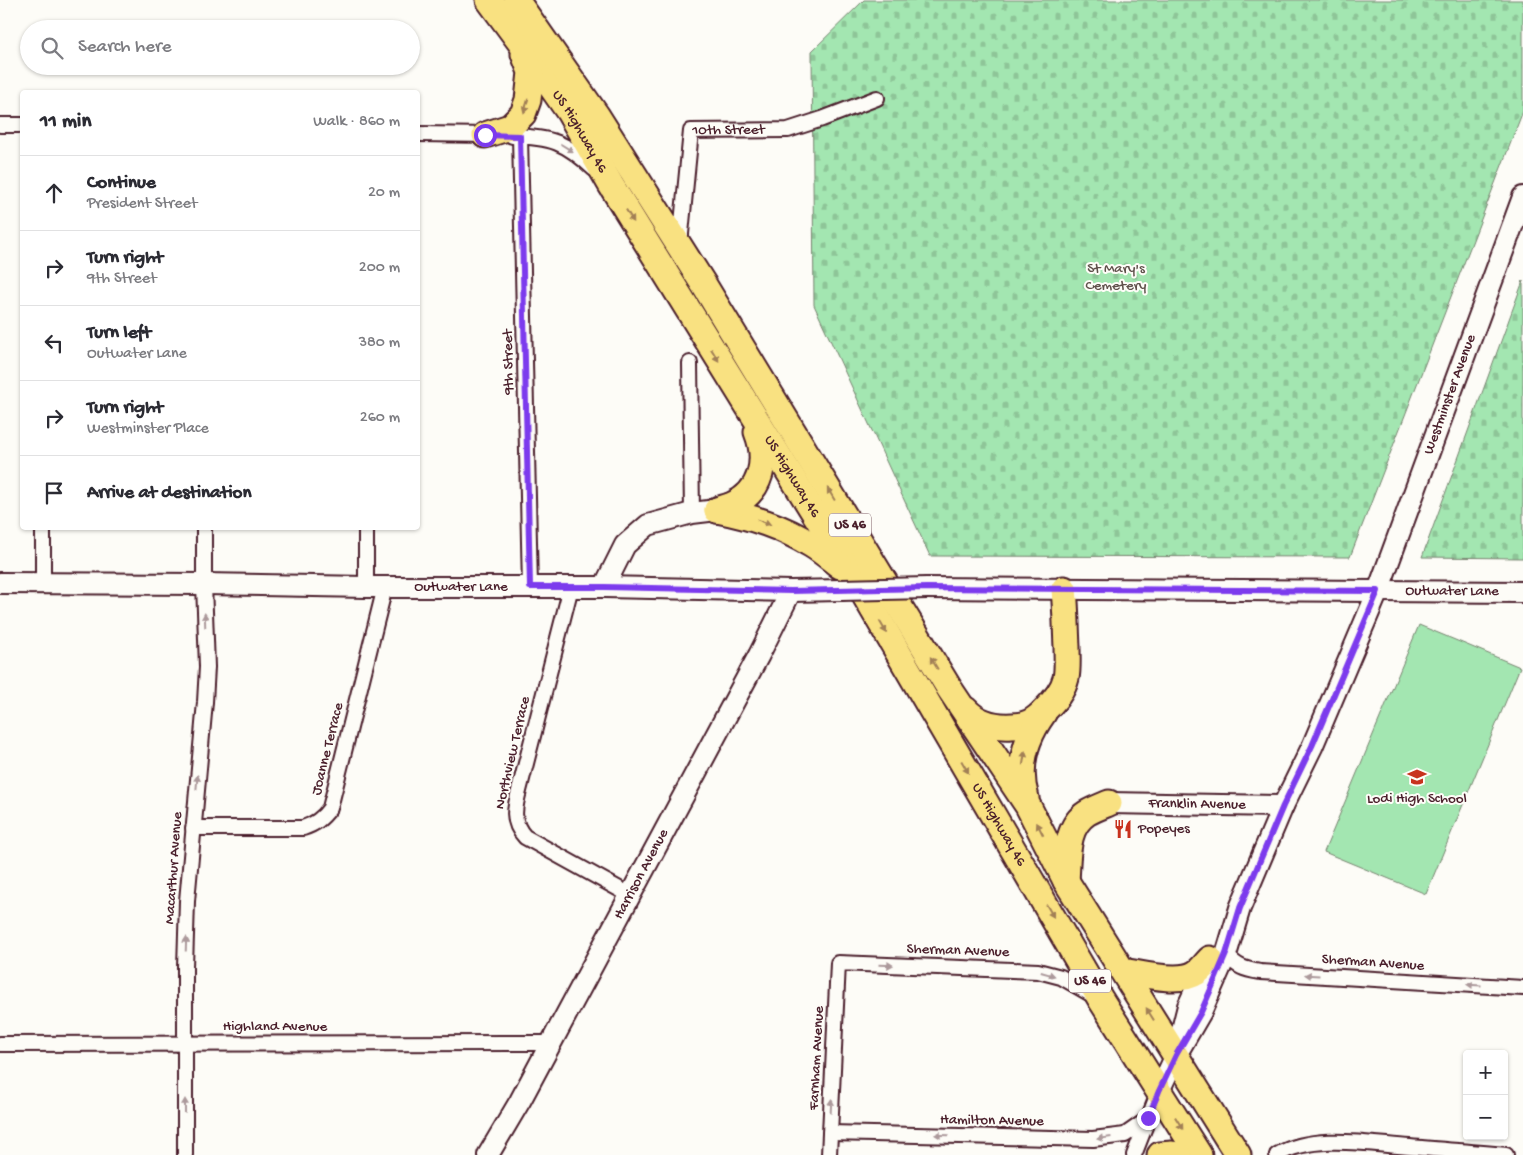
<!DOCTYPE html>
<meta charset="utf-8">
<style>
:root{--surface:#fff;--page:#f7f7f7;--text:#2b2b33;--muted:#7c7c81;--line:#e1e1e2}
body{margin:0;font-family:"Gochi Hand",sans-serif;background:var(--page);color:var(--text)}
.controls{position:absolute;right:15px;bottom:15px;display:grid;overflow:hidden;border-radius:5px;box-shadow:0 1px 4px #0004}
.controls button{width:45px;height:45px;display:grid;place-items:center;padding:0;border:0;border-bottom:1px solid var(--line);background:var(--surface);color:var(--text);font:25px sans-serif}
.stop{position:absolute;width:15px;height:15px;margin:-11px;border:4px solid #7c3aed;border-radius:50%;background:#fff}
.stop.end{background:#7c3aed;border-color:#fff;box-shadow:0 1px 5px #0008}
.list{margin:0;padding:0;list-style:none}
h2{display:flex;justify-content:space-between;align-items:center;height:65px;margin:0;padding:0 20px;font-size:21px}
h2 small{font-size:16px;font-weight:400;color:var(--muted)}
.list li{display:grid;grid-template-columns:32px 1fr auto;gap:15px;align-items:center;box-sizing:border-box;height:75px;padding:0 20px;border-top:1px solid var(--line)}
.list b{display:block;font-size:19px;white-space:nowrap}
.list p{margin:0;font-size:16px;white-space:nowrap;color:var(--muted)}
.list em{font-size:16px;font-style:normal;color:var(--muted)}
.icon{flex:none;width:28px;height:28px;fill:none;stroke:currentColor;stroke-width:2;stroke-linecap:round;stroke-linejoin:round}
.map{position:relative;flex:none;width:1523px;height:1155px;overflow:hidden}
.search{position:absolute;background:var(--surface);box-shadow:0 1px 4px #0004;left:20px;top:20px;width:400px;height:55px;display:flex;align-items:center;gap:12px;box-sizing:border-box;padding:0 18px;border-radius:28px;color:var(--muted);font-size:19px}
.panel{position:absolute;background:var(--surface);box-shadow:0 1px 4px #0004;left:20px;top:90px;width:400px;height:440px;border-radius:5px}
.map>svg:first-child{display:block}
.cemetery{fill:url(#cemetery-stones);stroke:#76826e}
.pitch{fill:#a3e6b1;stroke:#76826e}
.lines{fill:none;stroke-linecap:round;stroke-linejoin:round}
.street-casing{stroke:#4a1f2b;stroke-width:18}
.secondary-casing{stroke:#4a1f2b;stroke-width:24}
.highway-casing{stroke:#4a1f2b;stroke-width:29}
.street{stroke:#fdfcf7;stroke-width:14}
.secondary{stroke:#fdfcf7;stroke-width:20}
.highway{stroke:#f9e181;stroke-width:25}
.secondary-bridge-casing{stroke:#4a1f2b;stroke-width:24;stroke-linecap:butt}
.secondary-bridge{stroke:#fdfcf7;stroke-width:20}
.oneway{fill:#a28056}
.oneway2{fill:#ac999b}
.route{stroke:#7c3aed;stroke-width:6}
.labels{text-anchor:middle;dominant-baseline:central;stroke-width:4;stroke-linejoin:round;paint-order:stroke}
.shield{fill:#fdfcf7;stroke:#806168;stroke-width:1}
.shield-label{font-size:14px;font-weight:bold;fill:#4a1f2b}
.street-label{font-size:15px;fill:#4a1f2b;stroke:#fdfcf7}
.park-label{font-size:15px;fill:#60514c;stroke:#fdfcf7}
.poi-label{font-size:15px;fill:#4a1f2b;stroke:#fdfcf7}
</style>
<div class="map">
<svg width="1523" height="1155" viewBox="0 0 1523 1155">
<defs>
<pattern id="cemetery-stones" width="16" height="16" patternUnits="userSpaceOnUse" patternTransform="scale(1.25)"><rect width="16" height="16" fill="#a3e6b1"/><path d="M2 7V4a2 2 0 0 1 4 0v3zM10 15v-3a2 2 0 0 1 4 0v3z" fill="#8ec598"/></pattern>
</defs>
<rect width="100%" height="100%" fill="#fdfcf7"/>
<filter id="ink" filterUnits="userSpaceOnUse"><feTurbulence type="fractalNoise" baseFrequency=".02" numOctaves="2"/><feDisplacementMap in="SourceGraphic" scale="10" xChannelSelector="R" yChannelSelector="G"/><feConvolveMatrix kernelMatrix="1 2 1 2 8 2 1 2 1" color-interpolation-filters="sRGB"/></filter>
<g filter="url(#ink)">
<path class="cemetery" d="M864,0h659v111l-173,446 -420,-1 -116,-251 -2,-254z
M1523,281v277l-101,-1 3,-8z"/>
<path class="pitch" d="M1419,625l101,42 -94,227 -102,-42z"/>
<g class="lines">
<g class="street-casing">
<g id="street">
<path d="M0,125h22"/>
<path d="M418,134l73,1"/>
<path d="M512,136c39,1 54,6 82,33"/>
<path d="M520,136l10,451"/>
<path id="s1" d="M680,244l11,-113 97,-1 34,-11 55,-21"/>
<path d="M690,363l2,150"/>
<path d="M43,528v55"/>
<path d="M366,528v59"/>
<path d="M571,587l-49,192c-5,22 -14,40 3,58l105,58"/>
<path d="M193,828h110c12,-4 19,-9 27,-20l55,-221"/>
<path d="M1226,955c12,12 17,14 34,17l263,16"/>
<path d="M0,1044l551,-1"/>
<path d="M830,1133l263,6 32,-4 23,-16"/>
<path d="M185,1155v-188l2,-66 18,-199 2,-35 -3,-83v-56"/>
<path d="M829,1155l9,-192 200,8 23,6 33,19"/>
<path d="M1134,1155l25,-64"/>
<path d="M1277,1155c36,-22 92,-11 133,-8 32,3 64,5 96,8"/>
</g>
</g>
<g class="secondary-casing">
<g id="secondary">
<path id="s2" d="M0,583l204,1 162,3h238l187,4 50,-1"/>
<path d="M604,587l21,-42 23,-20 44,-12 25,-3"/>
<path id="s3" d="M927,588l596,4"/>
<path id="s4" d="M1109,803l174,3"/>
<path d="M1181,1034l7,-28 20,-43"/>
<path id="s5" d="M1159,1091l17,-36 25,-43 11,-25 14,-32 14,-47 43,-102 29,-59 66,-156 145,-394"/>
<path id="s6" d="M488,1155l32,-54 31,-58 208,-388 32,-64"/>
</g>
</g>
<g class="highway-casing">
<g id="highway">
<path id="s7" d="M489,0l31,42 49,70 42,73 243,392 247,423 98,155"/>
<path d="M516,0l81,116 107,169 245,403 79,118 38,75 172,274"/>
<path d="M485,135l25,-8 13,-13 5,-14 3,-28 -7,-18"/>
<path d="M717,510c35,7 64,16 95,35 10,6 19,14 28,21"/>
<path d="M717,510c5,-2 11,-3 15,-5 30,-13 36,-45 25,-73"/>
<path d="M966,710c12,13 29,17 46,16 14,0 23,-5 33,-16 9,-9 18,-19 21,-32 2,-9 1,-21 1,-31 -1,-19 -1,-38 -3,-58"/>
<path d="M1026,798c-9,-30 -1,-59 17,-84"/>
<path d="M1066,881c2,-24 -1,-54 21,-68 7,-4 15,-7 22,-10"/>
<path d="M1123,971c18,3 57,13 73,2 5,-3 10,-10 14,-14"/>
<path d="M1160,1155l12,-1 7,1"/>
</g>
</g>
<use href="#street" class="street"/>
<use href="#secondary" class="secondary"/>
<use href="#highway" class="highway"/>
<g class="secondary-bridge-casing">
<path id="secondary-bridge" d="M841,590l86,-2"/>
</g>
<use href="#secondary-bridge" class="secondary-bridge"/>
</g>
<defs><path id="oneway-solid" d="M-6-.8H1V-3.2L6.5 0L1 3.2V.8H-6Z" transform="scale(1.25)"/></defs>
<g class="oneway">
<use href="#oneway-solid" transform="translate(526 106) rotate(107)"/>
<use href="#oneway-solid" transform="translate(630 216) rotate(58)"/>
<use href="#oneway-solid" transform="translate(715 355) rotate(58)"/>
<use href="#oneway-solid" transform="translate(831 494) rotate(-121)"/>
<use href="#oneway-solid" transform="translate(764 522) rotate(21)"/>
<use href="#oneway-solid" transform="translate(883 627) rotate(60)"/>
<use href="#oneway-solid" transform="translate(934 663) rotate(-121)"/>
<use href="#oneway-solid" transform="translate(1024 758) rotate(-81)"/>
<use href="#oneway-solid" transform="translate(965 767) rotate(60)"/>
<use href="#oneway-solid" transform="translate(1040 829) rotate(-117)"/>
<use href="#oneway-solid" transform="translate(1050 911) rotate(60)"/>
<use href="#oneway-solid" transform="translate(1150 1014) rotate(-122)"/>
<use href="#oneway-solid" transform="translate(1179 1123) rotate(58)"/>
</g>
<g class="oneway2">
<use href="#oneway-solid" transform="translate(567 148) rotate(32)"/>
<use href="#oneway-solid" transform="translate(205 620) rotate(-92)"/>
<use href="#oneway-solid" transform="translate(197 782) rotate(-85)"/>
<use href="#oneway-solid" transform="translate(186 944) rotate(-88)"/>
<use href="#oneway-solid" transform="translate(886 965) rotate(2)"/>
<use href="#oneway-solid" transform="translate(1048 974) rotate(16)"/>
<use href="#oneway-solid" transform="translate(1312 975) rotate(-176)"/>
<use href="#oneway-solid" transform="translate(1474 985) rotate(-176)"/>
<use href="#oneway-solid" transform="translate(185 1106) rotate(-90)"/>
<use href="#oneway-solid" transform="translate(831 1106) rotate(-87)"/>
<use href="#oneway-solid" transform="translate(942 1135) rotate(-179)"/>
<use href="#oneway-solid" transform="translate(1104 1138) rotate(172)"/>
</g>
</g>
<g class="lines" filter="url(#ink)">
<path class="route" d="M485,135l35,1 10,451h74l187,4 136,-3 451,3 -66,155 -29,60 -43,102 -14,46 -14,33 -11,25 -25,43 -17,36 -11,27"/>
</g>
<defs>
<g id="school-bare" transform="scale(1.5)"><path d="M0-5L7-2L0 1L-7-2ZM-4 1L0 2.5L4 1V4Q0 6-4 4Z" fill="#c8321e" stroke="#fdfcf7" stroke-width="2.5" paint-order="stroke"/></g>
<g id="restaurant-bare" transform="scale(1.5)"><path d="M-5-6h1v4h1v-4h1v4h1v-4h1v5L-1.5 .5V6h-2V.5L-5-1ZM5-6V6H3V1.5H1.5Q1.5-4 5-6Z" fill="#c8321e" stroke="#fdfcf7" stroke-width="2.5" paint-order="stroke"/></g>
</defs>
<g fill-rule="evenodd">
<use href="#school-bare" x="1417" y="777"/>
<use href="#restaurant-bare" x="1123" y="829"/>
</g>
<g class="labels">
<g class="shield">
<rect x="829" y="513.5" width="42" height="23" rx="4"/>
<rect x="1069" y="969.5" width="42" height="23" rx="4"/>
</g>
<g class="shield-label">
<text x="850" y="525">US 46</text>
<text x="1090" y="981">US 46</text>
</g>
<g class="street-label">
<text stroke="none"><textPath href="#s7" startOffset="160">US Highway 46</textPath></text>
<text stroke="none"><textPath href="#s1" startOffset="151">10th Street</textPath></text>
<text transform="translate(509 362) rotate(-91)">9th Street</text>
<text stroke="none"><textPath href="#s5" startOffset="756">Westminster Avenue</textPath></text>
<text stroke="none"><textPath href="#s7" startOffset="565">US Highway 46</textPath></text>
<text stroke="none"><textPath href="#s2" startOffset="461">Outwater Lane</textPath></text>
<text stroke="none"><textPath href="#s3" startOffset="525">Outwater Lane</textPath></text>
<text transform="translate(328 749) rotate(-76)">Joanne Terrace</text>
<text transform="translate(513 753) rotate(-77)">Northview Terrace</text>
<text stroke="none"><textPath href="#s4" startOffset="88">Franklin Avenue</textPath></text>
<text stroke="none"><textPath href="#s7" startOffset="970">US Highway 46</textPath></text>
<text transform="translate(174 868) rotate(-86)">Macarthur Avenue</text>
<text stroke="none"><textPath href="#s6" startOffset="320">Harrison Avenue</textPath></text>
<text transform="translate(958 951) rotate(2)">Sherman Avenue</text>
<text transform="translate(1373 963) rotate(4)">Sherman Avenue</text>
<text x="275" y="1027">Highland Avenue</text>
<text transform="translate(817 1058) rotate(-87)">Farnham Avenue</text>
<text transform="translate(992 1121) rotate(1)">Hamilton Avenue</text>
</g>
<g class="park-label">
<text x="1116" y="269">St Mary's<tspan x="1116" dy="17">Cemetery</tspan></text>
</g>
<g class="poi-label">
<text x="1417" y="799">Lodi High School</text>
<text x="1138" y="829" text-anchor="start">Popeyes</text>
</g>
</g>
</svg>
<div class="controls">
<button>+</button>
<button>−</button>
</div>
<div class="stop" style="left:485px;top:135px"></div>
<div class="stop end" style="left:1148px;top:1118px"></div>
<div class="search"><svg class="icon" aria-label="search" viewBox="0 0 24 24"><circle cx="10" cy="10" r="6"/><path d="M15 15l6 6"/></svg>Search here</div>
<section class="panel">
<h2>11 min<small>Walk · 860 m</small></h2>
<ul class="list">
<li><svg class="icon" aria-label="ahead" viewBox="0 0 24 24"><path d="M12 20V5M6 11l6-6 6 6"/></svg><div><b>Continue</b><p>President Street</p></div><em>20 m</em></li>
<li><svg class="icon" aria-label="right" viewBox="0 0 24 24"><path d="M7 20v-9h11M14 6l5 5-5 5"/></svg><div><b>Turn right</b><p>9th Street</p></div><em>200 m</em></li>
<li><svg class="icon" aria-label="left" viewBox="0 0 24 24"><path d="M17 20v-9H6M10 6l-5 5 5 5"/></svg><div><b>Turn left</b><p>Outwater Lane</p></div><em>380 m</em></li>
<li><svg class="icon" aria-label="right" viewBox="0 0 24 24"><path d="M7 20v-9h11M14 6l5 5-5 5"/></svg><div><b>Turn right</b><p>Westminster Place</p></div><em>260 m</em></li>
<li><svg class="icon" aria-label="arrive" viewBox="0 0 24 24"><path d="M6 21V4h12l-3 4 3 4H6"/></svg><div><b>Arrive at destination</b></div></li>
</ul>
</section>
</div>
